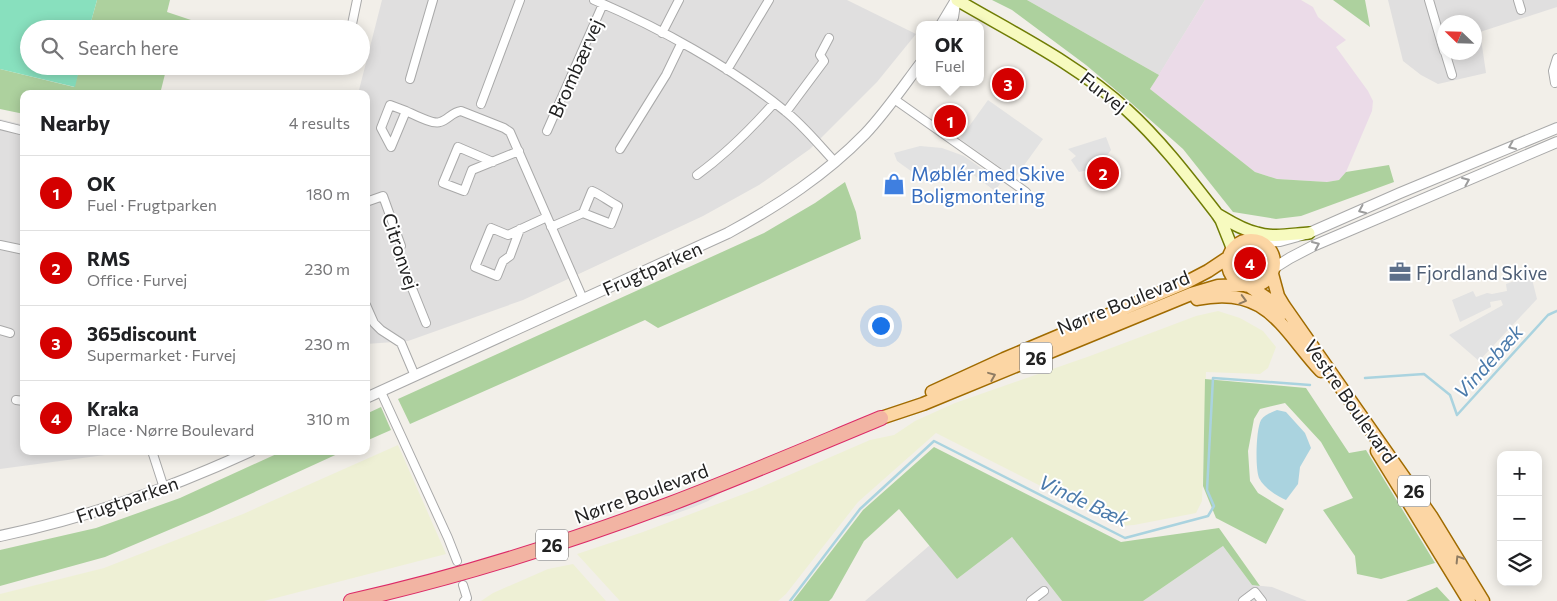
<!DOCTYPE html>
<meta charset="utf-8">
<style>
:root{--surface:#fff;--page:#f2f2f2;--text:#202124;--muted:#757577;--line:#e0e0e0;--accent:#d40000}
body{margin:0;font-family:Commissioner,sans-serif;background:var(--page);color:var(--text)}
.controls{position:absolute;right:15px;bottom:15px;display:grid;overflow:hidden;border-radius:10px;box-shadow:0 2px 12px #0003}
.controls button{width:45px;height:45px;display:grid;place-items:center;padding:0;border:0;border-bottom:1px solid var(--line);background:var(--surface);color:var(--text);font:25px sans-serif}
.compass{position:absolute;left:1437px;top:15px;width:45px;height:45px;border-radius:50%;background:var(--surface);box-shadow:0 2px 12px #0003;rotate:293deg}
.you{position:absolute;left:880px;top:325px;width:18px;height:18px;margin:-12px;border:4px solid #fff;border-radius:50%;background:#1a73e8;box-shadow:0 0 0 8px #1a73e833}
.badge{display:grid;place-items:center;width:32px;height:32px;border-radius:50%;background:var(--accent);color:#fff;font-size:16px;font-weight:700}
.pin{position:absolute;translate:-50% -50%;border:2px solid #fff;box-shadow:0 1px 5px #0006}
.popup{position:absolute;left:916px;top:21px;width:68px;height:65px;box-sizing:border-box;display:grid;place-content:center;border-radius:10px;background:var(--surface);filter:drop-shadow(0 1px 4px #0005);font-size:16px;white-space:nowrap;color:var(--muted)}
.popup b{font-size:19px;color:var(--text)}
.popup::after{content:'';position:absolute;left:50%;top:100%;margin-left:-10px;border:10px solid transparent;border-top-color:var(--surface)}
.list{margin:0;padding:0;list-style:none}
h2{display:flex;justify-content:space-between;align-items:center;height:65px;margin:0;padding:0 20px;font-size:21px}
h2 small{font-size:16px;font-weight:400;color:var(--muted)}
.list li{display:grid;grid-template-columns:32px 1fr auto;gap:15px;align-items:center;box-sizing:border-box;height:75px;padding:0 20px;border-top:1px solid var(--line)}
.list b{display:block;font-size:19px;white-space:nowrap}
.list p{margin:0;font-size:16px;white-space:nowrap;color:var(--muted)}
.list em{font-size:16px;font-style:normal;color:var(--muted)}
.icon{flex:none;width:28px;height:28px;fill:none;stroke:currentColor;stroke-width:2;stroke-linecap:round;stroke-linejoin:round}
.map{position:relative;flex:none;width:1557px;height:601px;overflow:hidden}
.search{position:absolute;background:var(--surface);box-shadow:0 2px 12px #0003;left:20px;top:20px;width:350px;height:55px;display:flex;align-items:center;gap:12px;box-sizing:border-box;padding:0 18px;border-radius:28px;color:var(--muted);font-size:19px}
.panel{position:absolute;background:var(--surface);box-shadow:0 2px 12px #0003;left:20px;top:90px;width:350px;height:365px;border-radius:10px}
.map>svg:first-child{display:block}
.residential{fill:#e0dfdf;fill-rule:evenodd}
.industrial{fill:#ebdbe8}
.farmland{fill:#eef0d5}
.forest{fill:#add19e}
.pitch{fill:#88e0be}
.parking{fill:#e2e2e2}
.water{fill:#aad3df}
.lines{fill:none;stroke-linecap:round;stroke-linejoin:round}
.stream{stroke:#aad3df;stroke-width:2.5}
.minor-casing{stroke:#a9a9a9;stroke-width:10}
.tertiary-casing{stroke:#a9a9a9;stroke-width:12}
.secondary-casing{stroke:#707d05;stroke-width:14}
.primary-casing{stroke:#a06b00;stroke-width:15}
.trunk-casing{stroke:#dc2a67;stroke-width:16}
.minor{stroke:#fff;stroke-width:8}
.tertiary{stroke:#fff;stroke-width:10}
.secondary{stroke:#f7fabf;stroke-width:11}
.primary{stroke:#fcd6a4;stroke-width:12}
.trunk{stroke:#f2b4a3;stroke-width:14}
.oneway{stroke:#9c9c9c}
.oneway2{stroke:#8f7c63}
.labels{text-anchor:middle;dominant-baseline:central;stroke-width:4;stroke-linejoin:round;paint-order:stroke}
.shield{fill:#fff;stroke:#646464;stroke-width:1}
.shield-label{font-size:18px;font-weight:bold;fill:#222}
.street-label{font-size:19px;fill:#222;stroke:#fff}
.shop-label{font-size:19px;fill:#366cbe;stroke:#fff;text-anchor:start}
.service-label{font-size:19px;fill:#4e5e75;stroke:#fff;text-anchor:start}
.water-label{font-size:20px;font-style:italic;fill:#4a7aab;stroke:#fff}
</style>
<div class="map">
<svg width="1557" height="601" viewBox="0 0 1557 601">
<rect width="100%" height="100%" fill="#f2efe9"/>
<path class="residential" d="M382,0h465l69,34 -39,48 -67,67 -51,36 -56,31 -180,84 -115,41 -42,3v-250h-8z
M1027,0h178l-46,75z
M1388,0h169v7l-77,25 6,41 -48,11 -17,-9 -18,-14zM1444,22h30v30h-30z
M0,119l24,6v326h111l-135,18z
M1012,537l50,64h-197l65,-56 27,34z
M1223,546l29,39 20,2 35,14h-164z"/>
<path class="industrial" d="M1205,0h96l12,7 5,10 28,23 -10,7 32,44 5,10 -1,10 -26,61 -7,8 -12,2 -50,-3 -22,-7 -105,-83z"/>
<path class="farmland" d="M1218,311l22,7 23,13 13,16 -8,21 -8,6 -54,-2 -4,129 -6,12 -62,12 -14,1 -184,-93 -78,69 -72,92 -8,7h-158l-43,-47 66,-22 114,-43 113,-49 24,-5 21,-14 40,-18 135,-47 106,-40z
M398,445l48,109 -182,47h-264v-7l104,-26 139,-54z
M573,564l33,37h-125l12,-8 55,-24z"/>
<path class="forest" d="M97,0h73l-3,12 24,8 3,9h-105z
M992,0h35l132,75 -9,14 105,83 22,7 50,3 12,-2 7,-8 43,-7 5,17 -93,34 -25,3 -43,-7 -50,-63 -53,-47 -44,-37 -74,-55z
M1333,0h32l5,27z
M80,66h87l-7,28h-136v20l-24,-5v-40l74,18z
M845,182l11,30 5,27 -203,89 -13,-8 -235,104 -12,-25 366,-166 51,-30z
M1205,379l101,9 43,65 17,-3 69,113 -54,16 -24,-5 -2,-18 -32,-46 30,-12 -32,-56 -36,-39 -25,6 -6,10 -6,32 2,30 8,12 26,16 -18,35 -50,-26 -13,-32z
M381,407l10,23 -25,11v-27z
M934,447l187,95 98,-14 41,58 -8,-1 -29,-39 -80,55h-81l-50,-64 -55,42 -58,-70 -35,32 -32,57 -3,3h-36l70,-91z
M283,451h61l-135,62 -104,44 -105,29v-36l96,-22 84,-30z
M1437,587l13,14h-44z"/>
<path class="pitch" d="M0,0h97l-8,29h-60v37h51l-5,21 -75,-18z"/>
<path class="parking" d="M988,100l55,39 -28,39 -55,-39z
M1106,137l5,13 -13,18 -19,4 -8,-12 5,-4 -8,-7z
M920,146l22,2 22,8 37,26 -6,9 -31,-23 -5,6 -37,5 -25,-18 -3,-8z
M1531,275l6,24 -58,62 -30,-26 54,-30 -2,-5 -11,2 1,5 -31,15 -8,-22 21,-9 3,6 11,-4 5,1 15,-3 -1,-7z
M731,486l-23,15 -14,6 -25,9 -24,2z"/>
<path class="water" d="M1277,410l9,2 19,21 6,15 -11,19 -2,17 -12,16c-9,-4 -22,-12 -27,-22 -4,-10 -3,-49 2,-58 4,-6 10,-7 16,-10z"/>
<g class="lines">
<path class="stream" d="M1365,378l59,-4 26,21 7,20 91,-100 9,-4
M790,601l70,-92 74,-68 191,97 83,-22 6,-10 -7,-16 6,-112 97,7"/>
<g class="minor-casing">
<path id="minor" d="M594,0c64,27 137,67 191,111 18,14 34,34 50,51
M1429,0l15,51
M1518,0l3,10
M351,29l6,-29
M662,33l17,-33
M1445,52l7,23
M727,70l42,-70
M410,79l23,-79
M1555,83l-2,-12 4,-13
M894,99l132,93
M481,104l39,-104
M406,111l-16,-6 -9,23 10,19 15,-36c7,3 27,14 34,11 8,-2 12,-10 21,-11l43,17 6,4 73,167
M786,112l38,-51 -4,-6 9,-17
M0,125l24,6
M547,131l56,-127
M620,149l46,-74 15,-31
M493,162l-35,-15 -15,36 21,8 8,-21 47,-19
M697,175c29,-21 53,-45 77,-72
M366,202l17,-6 18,50 -4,5 29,72
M551,227l32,-14 9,-22c11,5 16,10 26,15l-7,18 -28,-11
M520,229l-10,27 -7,5 -6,15 -22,-9 16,-39 17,7 39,-18
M0,245l24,5
M366,305l8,18 7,7 20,13 14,33
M0,330l10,3
M381,392l67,146 9,23
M16,400l8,1
M152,451l12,37
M463,585l4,13 -3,3
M1031,601l13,-10
M1243,601l12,-9 7,9"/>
</g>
<g class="tertiary-casing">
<path id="tertiary" d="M941,25l15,-25
M949,25l4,-8 2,-13
M1260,242l20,-1 29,-8 91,-40 157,-65
M1274,268l16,-10 23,-12 244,-104
M366,398l362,-165c51,-28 97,-58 137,-99 20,-21 37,-46 55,-70
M0,536c86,-18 171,-48 251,-85"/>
</g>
<g class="secondary-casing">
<path id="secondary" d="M957,0c58,34 120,64 170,110 34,31 62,68 90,104l4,6 12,30
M1217,214c12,7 25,16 40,19 16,5 35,1 52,0"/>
</g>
<g class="primary-casing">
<path id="primary" d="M1228 263a23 23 0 1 1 46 0a23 23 0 1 1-46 0Z
M1272,274l6,22 6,10 147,210 52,85
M1249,286l22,15 12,12
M1197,299c70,-15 85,30 124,72
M932,392l72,-33 183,-77 21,-11 21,-14
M881,418l42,-14 268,-110 27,-8 24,-1
M1377,451l92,150"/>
</g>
<g class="trunk-casing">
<path id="trunk" d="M351,601c108,-24 215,-58 319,-97 71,-27 141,-57 211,-86"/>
</g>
<use href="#minor" class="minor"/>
<use href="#tertiary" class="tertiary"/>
<use href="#secondary" class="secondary"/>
<use href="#primary" class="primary"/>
<use href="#trunk" class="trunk"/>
</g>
<defs><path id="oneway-chevron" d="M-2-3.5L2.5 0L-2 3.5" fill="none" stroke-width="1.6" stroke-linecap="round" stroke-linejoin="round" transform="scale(1.25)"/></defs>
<g class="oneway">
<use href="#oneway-chevron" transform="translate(1512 146) rotate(157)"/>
<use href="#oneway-chevron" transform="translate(1466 181) rotate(-23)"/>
<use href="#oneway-chevron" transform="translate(1362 210) rotate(156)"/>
<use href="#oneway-chevron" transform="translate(1316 245) rotate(-24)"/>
</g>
<g class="oneway2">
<use href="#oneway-chevron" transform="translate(1243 300) rotate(15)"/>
<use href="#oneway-chevron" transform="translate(992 376) rotate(-22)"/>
<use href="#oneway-chevron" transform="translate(1459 559) rotate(-122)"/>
</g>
<defs>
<g id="shop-bare" transform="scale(1.725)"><path d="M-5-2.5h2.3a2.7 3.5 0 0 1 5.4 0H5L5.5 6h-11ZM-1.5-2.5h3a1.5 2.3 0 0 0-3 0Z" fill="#3f7fe0" stroke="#fff" stroke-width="2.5" paint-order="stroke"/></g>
<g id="office-bare" transform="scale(1.725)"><path d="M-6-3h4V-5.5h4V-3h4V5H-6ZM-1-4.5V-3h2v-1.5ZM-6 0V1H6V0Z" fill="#5c6f8a" stroke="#fff" stroke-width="2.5" paint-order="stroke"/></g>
</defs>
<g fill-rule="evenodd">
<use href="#shop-bare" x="894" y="184"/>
<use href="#office-bare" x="1400" y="272"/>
</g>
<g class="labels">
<g class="shield">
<rect x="1020" y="342.5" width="32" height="31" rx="4"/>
<rect x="1398" y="475.5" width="32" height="31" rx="4"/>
<rect x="536" y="529.5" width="32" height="31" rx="4"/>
</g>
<g class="shield-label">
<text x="1036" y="358">26</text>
<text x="1414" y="491">26</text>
<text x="552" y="545">26</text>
</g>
<g class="street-label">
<text transform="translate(575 68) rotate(-66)">Brombærvej</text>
<text transform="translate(1104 92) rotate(38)">Furvej</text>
<text transform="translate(401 251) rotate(72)">Citronvej</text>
<text transform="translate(652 268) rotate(-24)">Frugtparken</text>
<text transform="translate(1123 302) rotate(-22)">Nørre Boulevard</text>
<text transform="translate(1351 401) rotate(55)">Vestre Boulevard</text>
<text transform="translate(641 493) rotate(-20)">Nørre Boulevard</text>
<text transform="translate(127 499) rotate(-19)">Frugtparken</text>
</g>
<g class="shop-label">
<text x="911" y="173">Møblér med Skive<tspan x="911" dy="22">Boligmontering</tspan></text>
</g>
<g class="service-label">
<text x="1416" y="272">Fjordland Skive</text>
</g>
<g class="water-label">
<text transform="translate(1488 361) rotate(-48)">Vindebæk</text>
<text transform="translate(1084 500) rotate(25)">Vinde Bæk</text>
</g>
</g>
</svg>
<div class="controls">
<button>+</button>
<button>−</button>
<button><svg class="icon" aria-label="layers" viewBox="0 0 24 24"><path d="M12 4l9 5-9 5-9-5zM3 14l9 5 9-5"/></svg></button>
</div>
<svg class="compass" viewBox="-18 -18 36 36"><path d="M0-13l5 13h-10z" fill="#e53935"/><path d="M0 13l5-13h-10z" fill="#757577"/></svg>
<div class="you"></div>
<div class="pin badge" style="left:950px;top:121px">1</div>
<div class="popup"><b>OK</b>Fuel</div>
<div class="pin badge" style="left:1103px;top:173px">2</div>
<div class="pin badge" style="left:1008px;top:84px">3</div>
<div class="pin badge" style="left:1250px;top:263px">4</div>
<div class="search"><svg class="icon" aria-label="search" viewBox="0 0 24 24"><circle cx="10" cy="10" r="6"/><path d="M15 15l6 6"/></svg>Search here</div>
<section class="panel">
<h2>Nearby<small>4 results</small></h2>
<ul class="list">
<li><span class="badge">1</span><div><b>OK</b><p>Fuel · Frugtparken</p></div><em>180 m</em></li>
<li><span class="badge">2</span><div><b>RMS</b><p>Office · Furvej</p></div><em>230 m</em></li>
<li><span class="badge">3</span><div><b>365discount</b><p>Supermarket · Furvej</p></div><em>230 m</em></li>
<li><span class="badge">4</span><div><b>Kraka</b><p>Place · Nørre Boulevard</p></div><em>310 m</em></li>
</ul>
</section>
</div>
